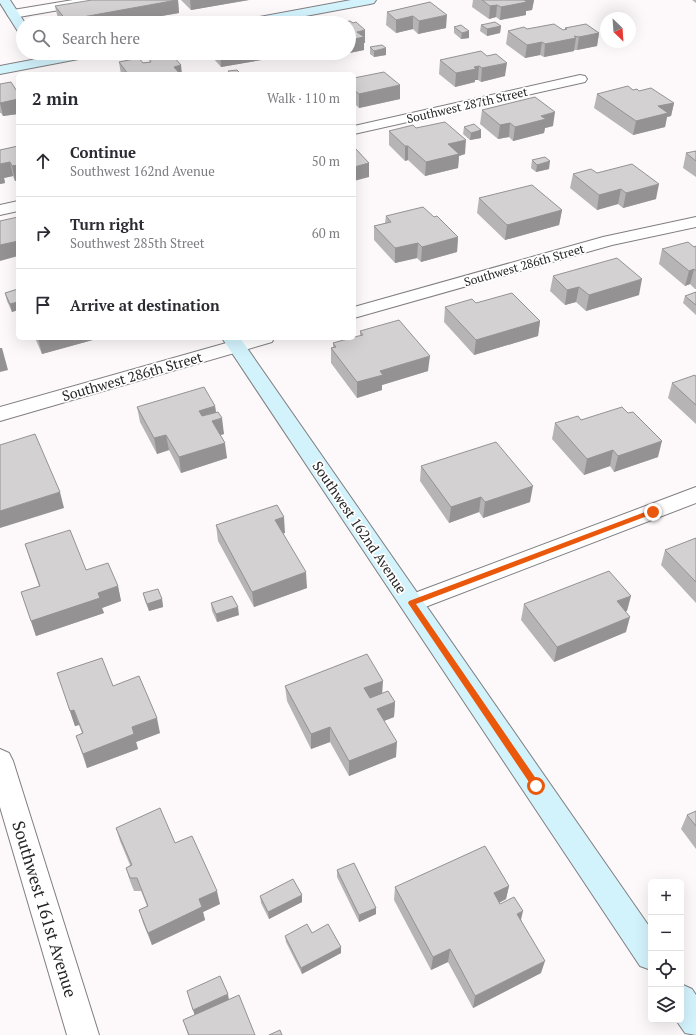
<!DOCTYPE html>
<meta charset="utf-8">
<style>
:root{--surface:#fff;--page:#f2f2f3;--text:#2b2b33;--muted:#7c7c81;--line:#e1e1e2}
body{margin:0;font-family:"PT Serif",serif;background:var(--page);color:var(--text)}
.controls{position:absolute;right:12px;bottom:12px;display:grid;overflow:hidden;border-radius:6px;box-shadow:0 4px 16px #0002}
.controls button{width:36px;height:36px;display:grid;place-items:center;padding:0;border:0;border-bottom:1px solid var(--line);background:var(--surface);color:var(--text);font:20px sans-serif}
.compass{position:absolute;left:600px;top:12px;width:36px;height:36px;border-radius:50%;background:var(--surface);box-shadow:0 4px 16px #0002;rotate:155deg}
.stop{position:absolute;width:12px;height:12px;margin:-9px;border:3px solid #ea580c;border-radius:50%;background:#fff}
.stop.end{background:#ea580c;border-color:#fff;box-shadow:0 1px 4px #0008}
.list{margin:0;padding:0;list-style:none}
h2{display:flex;justify-content:space-between;align-items:center;height:52px;margin:0;padding:0 16px;font-size:17px}
h2 small{font-size:13px;font-weight:400;color:var(--muted)}
.list li{display:grid;grid-template-columns:26px 1fr auto;gap:12px;align-items:center;box-sizing:border-box;height:72px;padding:0 16px;border-top:1px solid var(--line)}
.list b{display:block;font-size:15px;white-space:nowrap}
.list p{margin:0;font-size:13px;white-space:nowrap;color:var(--muted)}
.list em{font-size:13px;font-style:normal;color:var(--muted)}
.icon{flex:none;width:22px;height:22px;fill:none;stroke:currentColor;stroke-width:2;stroke-linecap:round;stroke-linejoin:round}
.map{position:relative;flex:none;width:696px;height:1035px;overflow:hidden}
.search{position:absolute;background:var(--surface);box-shadow:0 4px 16px #0002;left:16px;top:16px;width:340px;height:44px;display:flex;align-items:center;gap:10px;box-sizing:border-box;padding:0 14px;border-radius:22px;color:var(--muted);font-size:15px}
.panel{position:absolute;background:var(--surface);box-shadow:0 4px 16px #0002;left:16px;top:72px;width:340px;height:268px;border-radius:6px}
.map>svg:first-child{display:block}
.lines{fill:none;stroke-linecap:round;stroke-linejoin:round}
.street-casing{stroke:#817e80;stroke-width:2}
.secondary-casing{stroke:#817e80;stroke-width:2}
.street{fill:#fff;fill-rule:evenodd}
.secondary{fill:#d3f3fc;fill-rule:evenodd}
.wall{fill:#b6b4b5}
.shaded-wall{fill:#949293}
.building{fill:#d4d1d2;stroke:#949293}
.route{fill:#ea580c}
.labels{text-anchor:middle;dominant-baseline:central;stroke-width:3.5;stroke-linejoin:round;paint-order:stroke}
.far-street-label{font-size:12px;fill:#262526;stroke:#fff}
.street-label{font-size:14px;fill:#262526;stroke:#fff}
.near-street-label{font-size:17px;fill:#262526;stroke:#fff}
</style>
<div class="map">
<svg width="696" height="1035" viewBox="0 0 696 1035">
<rect width="100%" height="100%" fill="#fdf9fb"/>
<g class="lines">
<g class="street-casing">
<path id="street" d="M73,0h27l-2,3 -4,1 -81,14 -4,-1 -2,-3 2,-3 4,-1z
M580,75l5,1 2,3 -2,3 -231,52v-8z
M18,201v10l-18,4v-10z
M696,217v10l-84,18 -258,73v-11l249,-70z
M244,338h30l-2,4 -272,79v-14z
M696,487v16l-276,106 -8,3 -8,-3 -4,-6 4,-6z
M0,749l9,4 4,8 86,274h-32l-67,-228z"/>
</g>
<g class="secondary-casing">
<path id="secondary" d="M0,0h10l15,23h-2v11l-4,-1 -2,-3 -17,-27z
M351,0h25l-2,3 -4,1 -102,19h-26l2,-3 4,-1z
M68,53h28l-2,3 -5,1 -89,17v-8z
M222,338h18l411,591v41l-11,-4z
M681,984l11,5 4,6v40l-11,-2 -9,-13h5z"/>
</g>
<use href="#street" class="street"/>
<use href="#secondary" class="secondary"/>
</g>
<path class="wall" d="M178,0l1,13 -58,10h-60l-3,-4 -3,-13z
M181,0h68l-58,10z
M473,0h61l-2,10 -6,1v4l-26,5 -4,-3 -7,2 -17,-12z
M692,0h4v3z
M430,2l16,26 -28,6 -5,-5 -17,4 -10,-8 1,-13z
M349,23l16,20h-1v7l-34,7 -4,-4h23z
M481,25l20,1 -1,7 -13,3 -7,-5z
M454,27l15,4v7l-8,1 -7,-6z
M565,28l34,5 -2,13 -20,4h-3v1l-30,6 -4,-2 -15,3 -19,-14 2,-13 19,-2 36,1h2z
M370,47l16,8 -12,2 -4,-3z
M213,53h59l1,5 -52,9 -8,-9z
M487,56l18,20 -24,6 -3,-2h-3v2l-20,5 -16,-13 1,-14z
M149,59l33,15h-61l-2,-12 24,1 7,-1z
M354,78l46,7v14l-41,9 -5,-5z
M0,84l18,9v21l-15,2 -2,-3h-1z
M633,90l6,1 35,12 -3,13 -4,1 -2,10 -32,8 -39,-27 3,-14z
M482,110l71,16 -8,2 -1,5 -31,8 -4,-4 -11,2 -18,-15z
M464,127l17,3v8l-11,2 -7,-6z
M416,128l49,26 -6,2 -1,12 -33,8 -17,-16 -3,1 -16,-16v-14z
M18,146v34l-3,1 -2,-5 -9,2 1,5 -5,1v-34z
M696,151v26l-13,-9 3,-15z
M532,160l17,9 -13,3 -5,-4z
M597,173l59,26 -33,9 -5,-4 -21,6 -27,-22 3,-14z
M479,198l83,12 -3,15 -54,15 -28,-27z
M386,216l48,1 24,20 -1,15 -36,10 -4,-4 -22,5 -21,-23v-14l11,-3z
M696,246v43h-1l-5,-5 -5,2 -26,-22 3,-15z
M553,276l86,19 -53,16 -10,-9 -11,3 -15,-14z
M18,290v20l-6,2 -5,-11 -2,-8z
M696,292v23l-13,-12 2,-7z
M476,303l64,18 -2,15 -64,19 -30,-33 1,-15z
M360,331l68,40 -46,14v5l-25,8 -26,-35v-15l2,-1v-4l27,-7z
M35,338h65l-58,16z
M696,377v47l-28,-26 4,-15z
M215,406l1,6 8,22 -4,1 7,23 -46,15 -12,-23 -12,4 -17,-32 -3,-15z
M581,420l77,37 -44,15 -4,-6 -26,9 -32,-36 3,-16z
M421,466l109,36 -47,16 -4,-6 -30,11 -29,-42z
M216,525l69,8h-2l24,55 -53,19 -36,-66z
M696,538v65l-35,-38 4,-15z
M25,544l61,26 32,16 3,15 -19,7 2,5 -68,23 -15,-44 18,-6 -9,-26z
M143,593l19,6 1,8 -14,4 -4,-10z
M211,603l28,12 -22,7 -5,-11z
M524,604l103,7h-2l1,21 -72,30 -33,-42z
M57,673l56,13 47,47 -24,9 2,7 -51,19 -11,-32 6,-3 -3,-8 -4,1z
M285,686l97,7 13,9 -1,15 -10,4 12,36 -47,19 -19,-34 -19,7 -24,-48z
M696,811v38l-15,-20 6,-14z
M116,828l59,15 45,61 -17,8 2,8 -53,25 -9,-22 -4,-13 8,-4 -6,-15h-7l-4,-10 -4,-13 4,-3 -10,-24z
M337,870l39,44 -17,8 -22,-45z
M509,886l-3,13 -7,4 22,16 20,54 -68,35 -25,-46 -17,8 -37,-70 1,-13z
M302,895v7l-33,17 -8,-16 -1,-7z
M312,933l29,14v6l-39,21 -16,-32 -1,-6z
M187,991l42,8 26,36h-67l-5,-15 12,-5z"/>
<path class="shaded-wall" d="M178,0l1,13 -58,10h-55v-3z
M190,0h59l-58,10z
M522,0h12l-2,10 -6,1v4l-26,5 1,-13z
M497,5l-1,12 -7,2 1,-13z
M447,15l-1,13 -28,6 1,-13z
M413,16v13l-17,4v-13z
M501,26l-1,7 -13,3v-7z
M365,30v13h-1v7l-34,7v-4h19v-13l8,-8z
M469,31v7l-8,1 1,-6z
M599,33l-2,13 -20,4 2,-13z
M576,38l-2,13 -30,6 1,-13z
M542,42l-2,13 -15,3 2,-13z
M386,48v7l-12,2v-6z
M226,53h46l1,5 -52,9 -1,-13z
M507,63l-2,13 -24,6 1,-14z
M181,65l1,9h-8v-7z
M479,66l-1,14h-3v2l-20,5 1,-14z
M400,85v14l-41,9v-14z
M18,99v15l-15,2 -3,-13z
M674,103l-3,13 -4,1 -2,10 -32,8 3,-14 22,-15z
M555,112l-2,14 -8,2 -1,5 -31,8 2,-14 26,-11z
M510,123l-1,14 -11,2 2,-14z
M481,130v8l-11,2 1,-7z
M466,140l-1,14 -6,2 -1,12 -33,8 1,-14 22,-18z
M405,146h3v14l-3,1z
M550,161l-1,8 -13,3 1,-7z
M10,162l3,14 -9,2 1,5 -5,1v-20z
M369,163v14l-15,4v-14z
M18,165v15l-3,1 -3,-15z
M659,184l-3,15 -33,9 3,-15z
M621,189l-3,15 -21,6 2,-15z
M562,210l-3,15 -54,15 2,-15z
M458,237l-1,15 -36,10 1,-15z
M18,241v15l-18,5v-16z
M418,243l-1,15 -22,5v-15z
M694,269l-4,15 -5,2 4,-15z
M642,279l-3,16 -53,16 3,-16z
M579,287l-3,15 -11,3 2,-15z
M18,302v8l-6,2 -2,-8z
M540,321l-2,15 -64,19 2,-15z
M38,338h62l-58,16z
M0,348h2l6,22 -8,2z
M430,356l-2,15 -46,14v5l-25,8v-16l23,-11z
M215,406l2,14 5,-2 2,16 -10,3 -13,-11 -2,-15z
M166,435l3,15 -12,4 -3,-16z
M662,441l-4,16 -44,15 4,-16z
M225,443l2,15 -46,15 -2,-16z
M613,450l-3,16 -26,9 3,-16z
M533,486l-3,16 -47,16 2,-16z
M60,492l4,16 -64,20v-17z
M481,497l-2,15 -30,11 2,-16z
M284,517l1,16 -9,3 -1,-16z
M306,572l1,16 -53,19 -2,-15z
M118,586l3,15 -19,7 2,5 -68,23 -5,-15 67,-28z
M631,596l-4,15 -14,6 4,-16z
M162,599l1,8 -14,4 -2,-7z
M238,607l1,8 -22,7 -1,-8z
M630,617l-4,15 -72,30 3,-15z
M383,681l-1,15 -18,7v-15z
M395,702l-1,15 -18,7 1,-15z
M74,710l5,15 -4,1 -5,-15z
M157,718l3,15 -24,9 2,7 -51,19 -4,-14 49,-27z
M330,727v15l-19,7v-15z
M397,742l-1,15 -47,19v-15z
M509,886l-3,13 -15,8 3,-14z
M217,891l3,13 -17,8 2,8 -53,25 -4,-12 51,-34z
M302,895v7l-33,17 -1,-7z
M376,908v6l-17,8v-7z
M523,911l-3,13 -3,-10z
M341,947v6l-39,21 -1,-6z
M450,949l-2,13 -17,8 2,-13z
M545,961l-4,12 -68,35 2,-12z
M228,994l1,6 -34,16 -2,-6z"/>
<path class="building" d="M92,0h85l-111,20 -11,-14z
M482,0h42l3,2 -26,5 -4,-2 -7,1z
M430,2l17,13 -28,6 -6,-5 -17,4 -9,-8z
M350,21l3,2 3,-1 9,8 -8,2 7,5 -15,3v-17h-11z
M495,22l6,4 -14,3 -6,-4z
M554,24l9,6 4,-1 -2,-1 21,-4 13,9 -20,4 -5,-1 2,2 -31,6 -3,-2 -15,3 -19,-14 16,-4 3,2z
M461,25l8,6 -7,2 -8,-6z
M382,45l4,3 -12,3 -4,-4z
M481,51l6,5 9,-2 11,9 -25,5 -3,-2 -5,1 2,2 -20,4 -16,-13z
M172,55l9,10 -7,2 6,7h-52l-9,-12 20,-4 4,5 8,-1 -2,-3z
M237,70l4,4h-10l-3,-3z
M384,72l16,13 -41,9 -5,-4v-12z
M11,82l7,11v6l-18,4v-19z
M628,86l5,4 4,-1 2,2 12,-3 23,15 -16,3 10,7 -32,8 -39,-27z
M535,97l20,15 -14,4 5,3 -31,8 -5,-4 -10,2 -18,-15z
M445,122l21,18 -18,4 11,10 -33,8 -18,-16h-3l-16,-15 24,-6 3,3z
M474,124l7,6 -10,3 -7,-6z
M18,146v19l-6,1 -2,-4 -10,2v-14z
M354,147l15,16 -15,4z
M696,151v10l-10,-8z
M545,157l5,4 -13,4 -5,-5z
M632,164l27,20 -33,9 -5,-4 -22,6 -26,-21 18,-5 6,4z
M532,185l30,25 -55,15 -28,-27z
M423,207l11,10 3,-1 21,21 -36,10 -4,-4 -23,5 -21,-22 17,-4 -5,-6z
M18,217v24l-18,4v-24z
M688,242l6,5 2,-1v25l-2,-2 -5,2 -27,-22z
M617,258l25,21 -53,16 -10,-8 -12,3 -14,-14z
M18,289v13l-8,2 -5,-11z
M696,292v13l-11,-9z
M512,293l28,28 -64,19 -31,-33 27,-8 4,4z
M399,320l31,36 -50,15 3,4 -26,7 -26,-34 5,-1 -3,-4 18,-5h3v-1l9,-2 -3,-4z
M695,375l1,2v28l-24,-22z
M204,387l11,19 -16,5 3,5 16,-4 4,6 -10,3 13,22 -46,14 -13,-22 -12,3 -17,-31z
M622,407l6,6 5,-1 29,29 -44,15 -5,-6 -26,9 -32,-36 23,-7 3,4z
M35,434l25,58 -60,19v-66z
M496,442l37,44 -48,16 -4,-5 -30,10 -30,-41z
M277,505l7,12 -9,3 31,52 -54,20 -36,-67z
M70,530l16,40 22,-7 10,23 -20,7 2,5 -69,23 -10,-29 19,-6 -15,-42z
M696,538v44l-31,-32z
M609,571l22,25 -14,5 13,16 -73,30 -33,-43z
M158,589l4,10 -15,5 -4,-11z
M232,596l6,11 -22,7 -5,-11z
M367,654l16,27 -19,7 6,10 18,-7 7,11 -18,7 20,33 -48,19 -19,-34 -19,7 -26,-48z
M102,658l11,28 26,-10 18,42 -25,9 2,7 -51,20 -7,-18 7,-3 -9,-23 -4,1 -13,-38z
M160,808l15,35 17,-7 25,55 -18,8 3,8 -54,26 -9,-23 9,-4 -11,-28h-7l-4,-10 6,-3 -16,-37z
M696,811v15l-9,-11z
M485,846l24,40 -15,7 6,11 14,-7 9,14 -6,3 28,47 -70,35 -25,-47 -17,8 -38,-70z
M354,863l22,45 -17,7 -22,-45z
M293,879l9,16 -34,17 -8,-16z
M307,924l5,9 16,-9 13,23 -40,21 -16,-32z
M220,976l8,18 -35,16 -6,-19z
M239,995l16,40h-66l-6,-15z
M280,1030l2,5h-13z"/>
<path class="route" d="M653,509l2,1v3l-239,91 123,179v5h-6l-125,-185 1,-2z"/>
<g class="labels">
<g class="far-street-label">
<text transform="translate(467 105) rotate(-13)">Southwest 287th Street</text>
<text transform="translate(524 265) rotate(-16)">Southwest 286th Street</text>
</g>
<g class="street-label">
<text transform="translate(132 376) rotate(-16)">Southwest 286th Street</text>
<text transform="translate(360 527) rotate(56)">Southwest 162nd Avenue</text>
</g>
<g class="near-street-label">
<text transform="translate(45 909) rotate(73)">Southwest 161st Avenue</text>
</g>
</g>
</svg>
<div class="controls">
<button>+</button>
<button>−</button>
<button><svg class="icon" aria-label="locate" viewBox="0 0 24 24"><circle cx="12" cy="12" r="6"/><path d="M12 2v4M12 18v4M2 12h4M18 12h4"/></svg></button>
<button><svg class="icon" aria-label="layers" viewBox="0 0 24 24"><path d="M12 4l9 5-9 5-9-5zM3 14l9 5 9-5"/></svg></button>
</div>
<svg class="compass" viewBox="-18 -18 36 36"><path d="M0-13l5 13h-10z" fill="#e53935"/><path d="M0 13l5-13h-10z" fill="#7c7c81"/></svg>
<div class="stop" style="left:536px;top:786px"></div>
<div class="stop end" style="left:653px;top:512px"></div>
<div class="search"><svg class="icon" aria-label="search" viewBox="0 0 24 24"><circle cx="10" cy="10" r="6"/><path d="M15 15l6 6"/></svg>Search here</div>
<section class="panel">
<h2>2 min<small>Walk · 110 m</small></h2>
<ul class="list">
<li><svg class="icon" aria-label="ahead" viewBox="0 0 24 24"><path d="M12 20V5M6 11l6-6 6 6"/></svg><div><b>Continue</b><p>Southwest 162nd Avenue</p></div><em>50 m</em></li>
<li><svg class="icon" aria-label="right" viewBox="0 0 24 24"><path d="M7 20v-9h11M14 6l5 5-5 5"/></svg><div><b>Turn right</b><p>Southwest 285th Street</p></div><em>60 m</em></li>
<li><svg class="icon" aria-label="arrive" viewBox="0 0 24 24"><path d="M6 21V4h12l-3 4 3 4H6"/></svg><div><b>Arrive at destination</b></div></li>
</ul>
</section>
</div>
